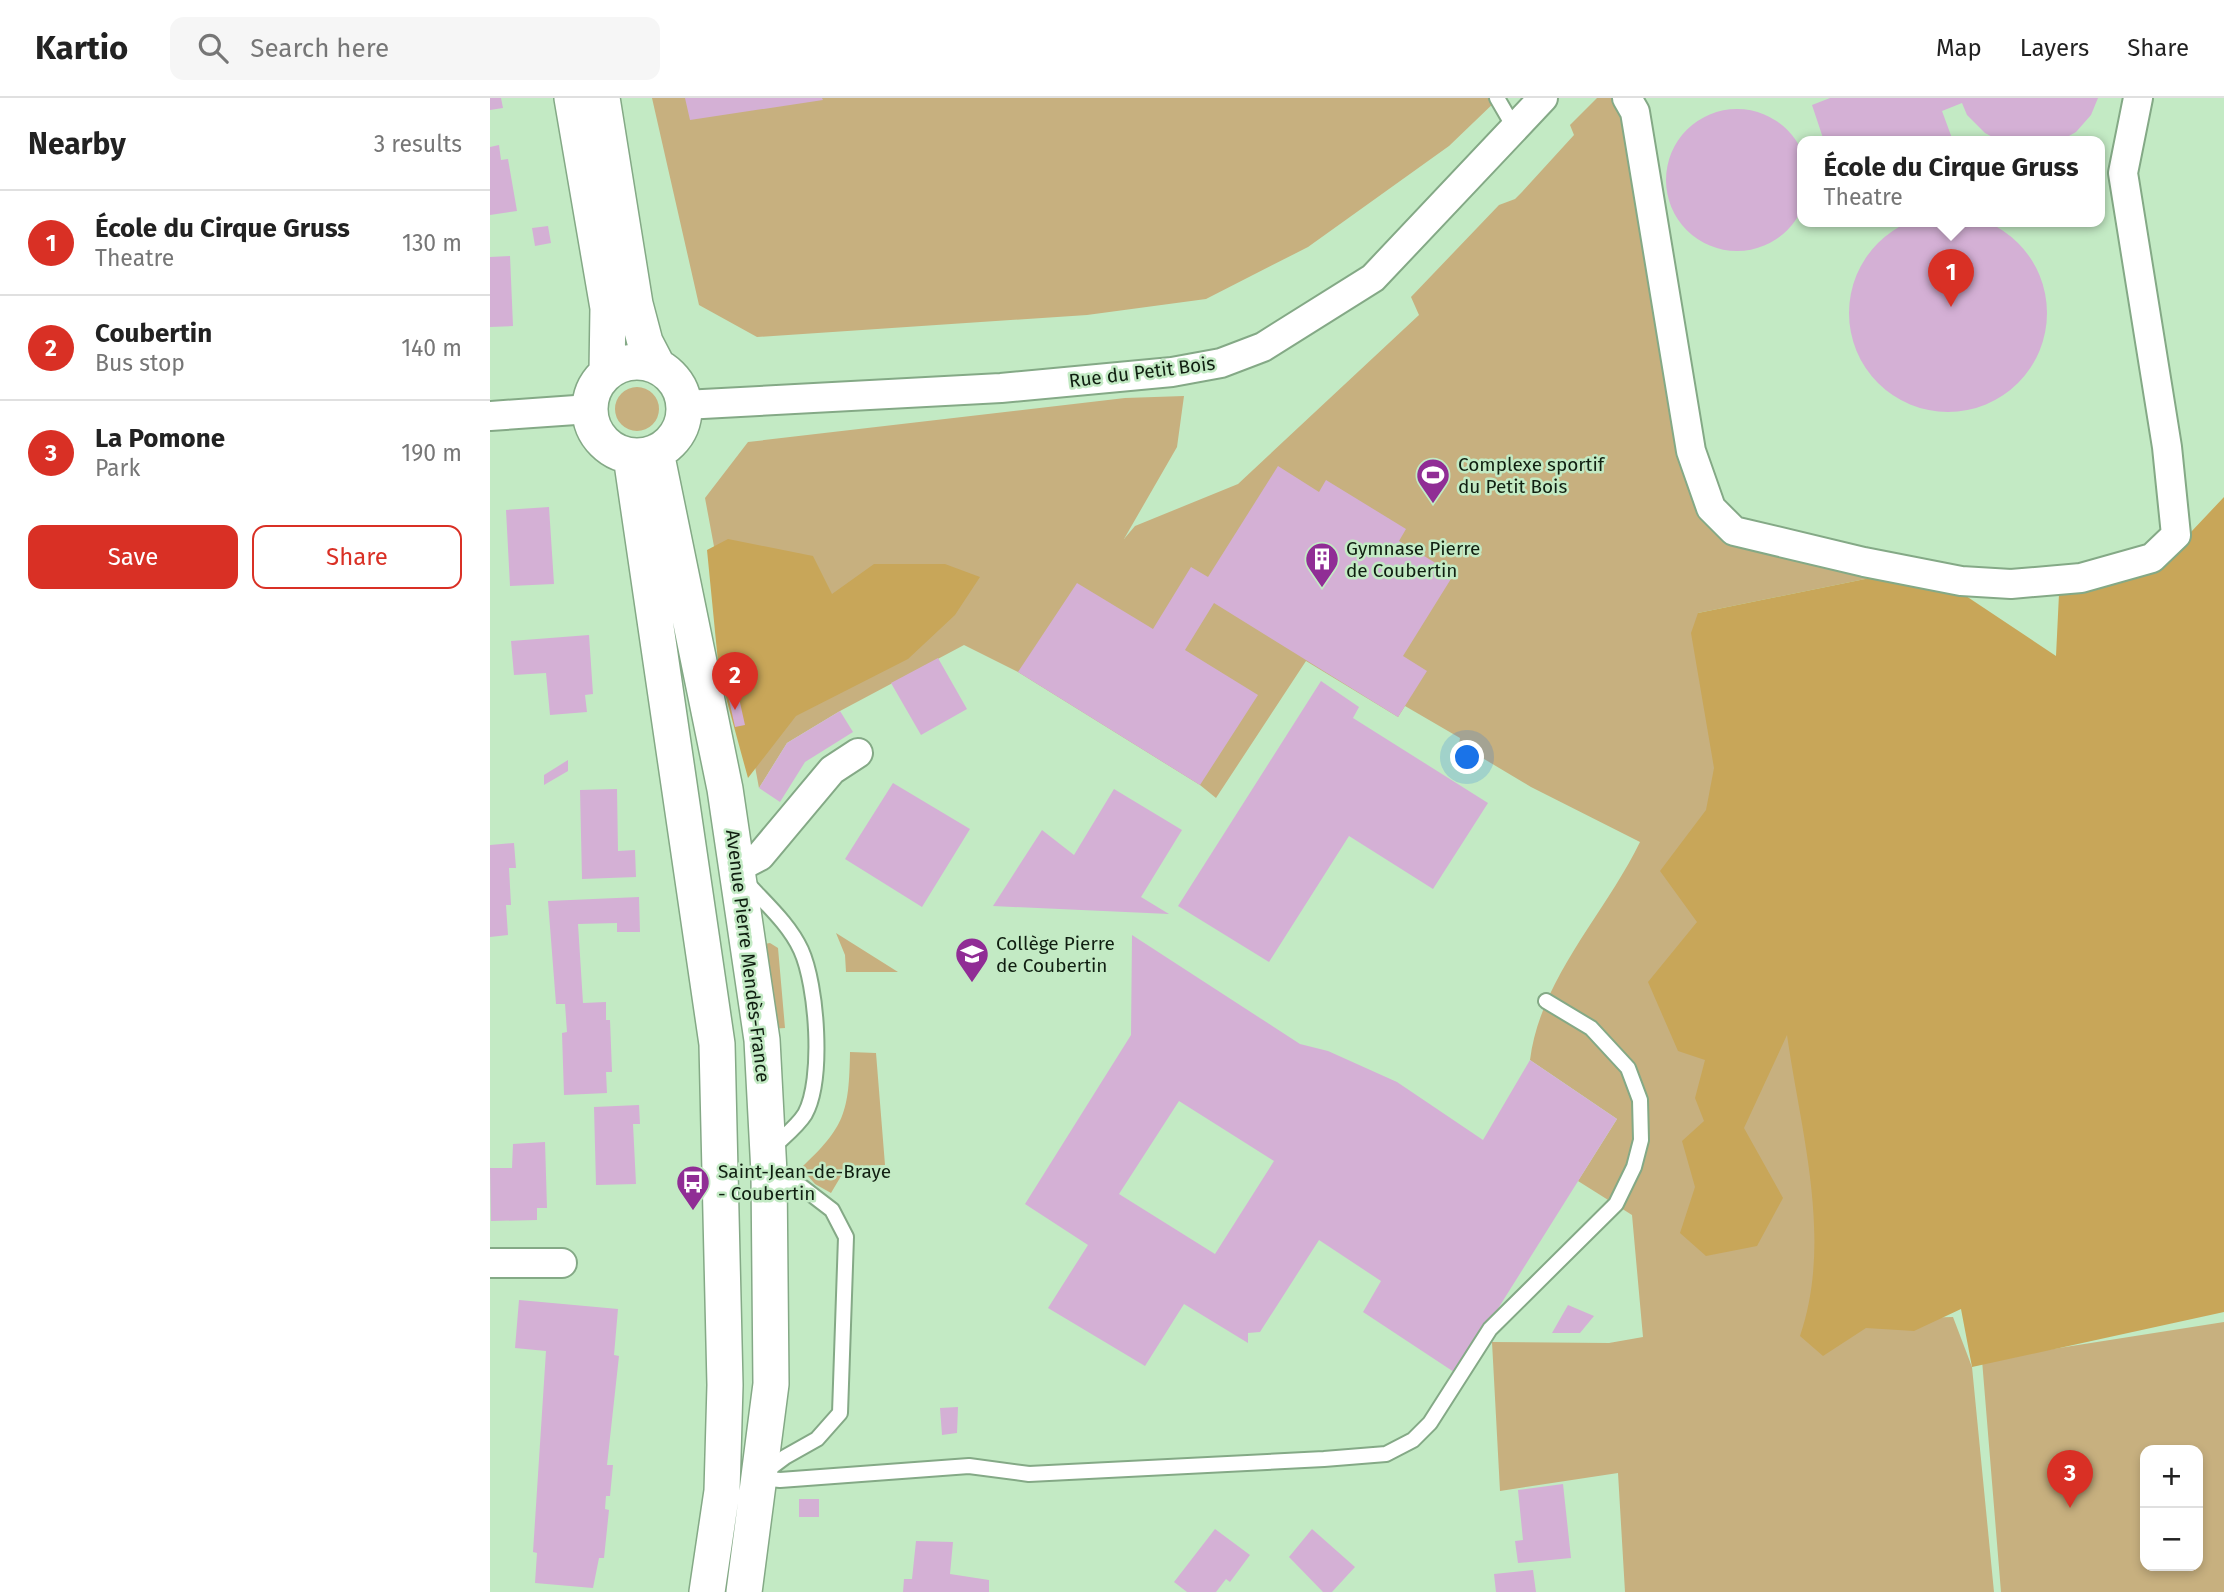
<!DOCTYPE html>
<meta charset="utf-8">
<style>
:root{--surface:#fff;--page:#f6f6f6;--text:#222;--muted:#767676;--line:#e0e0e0;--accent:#d93025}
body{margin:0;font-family:"Fira Sans",sans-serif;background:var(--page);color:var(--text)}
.controls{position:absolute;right:21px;bottom:21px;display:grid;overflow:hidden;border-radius:14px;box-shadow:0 4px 10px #0003}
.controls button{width:63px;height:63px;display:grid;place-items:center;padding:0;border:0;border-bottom:2px solid var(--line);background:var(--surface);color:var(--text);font:35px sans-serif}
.you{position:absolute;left:978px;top:660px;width:24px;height:24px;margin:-18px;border:5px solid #fff;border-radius:50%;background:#1a73e8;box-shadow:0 0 0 10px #1a73e833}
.badge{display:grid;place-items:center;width:46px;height:46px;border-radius:50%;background:var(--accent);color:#fff;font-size:23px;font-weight:700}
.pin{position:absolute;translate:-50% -58px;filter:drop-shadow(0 2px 4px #0008)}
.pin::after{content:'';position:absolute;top:37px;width:24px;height:21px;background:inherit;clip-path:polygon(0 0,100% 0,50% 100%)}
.popup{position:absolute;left:1307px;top:38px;width:308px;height:91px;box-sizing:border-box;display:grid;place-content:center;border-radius:14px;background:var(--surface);filter:drop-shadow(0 2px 5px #0005);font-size:23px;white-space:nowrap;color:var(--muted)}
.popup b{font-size:26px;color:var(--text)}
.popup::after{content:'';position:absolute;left:50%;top:100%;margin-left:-14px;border:14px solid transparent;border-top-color:var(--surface)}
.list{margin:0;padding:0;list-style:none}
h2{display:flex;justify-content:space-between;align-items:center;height:91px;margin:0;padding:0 28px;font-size:30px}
h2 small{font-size:23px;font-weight:400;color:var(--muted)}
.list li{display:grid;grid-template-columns:46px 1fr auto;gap:21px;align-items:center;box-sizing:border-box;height:105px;padding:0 28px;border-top:2px solid var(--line)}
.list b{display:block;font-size:26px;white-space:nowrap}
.list p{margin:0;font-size:23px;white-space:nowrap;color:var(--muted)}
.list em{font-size:23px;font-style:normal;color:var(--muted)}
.actions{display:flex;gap:14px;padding:21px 28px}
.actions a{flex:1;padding:16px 0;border:2px solid var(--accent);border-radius:14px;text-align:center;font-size:24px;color:var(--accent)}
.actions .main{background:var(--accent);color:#fff}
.icon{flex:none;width:38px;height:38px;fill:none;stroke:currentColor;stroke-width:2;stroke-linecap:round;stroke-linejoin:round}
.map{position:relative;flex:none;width:1734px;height:1494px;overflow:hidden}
header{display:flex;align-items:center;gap:42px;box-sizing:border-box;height:98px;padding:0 35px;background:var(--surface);border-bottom:2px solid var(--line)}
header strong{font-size:33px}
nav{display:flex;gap:38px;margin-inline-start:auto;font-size:24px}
.search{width:490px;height:63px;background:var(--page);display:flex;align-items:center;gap:18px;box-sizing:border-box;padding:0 24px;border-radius:14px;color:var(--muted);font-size:26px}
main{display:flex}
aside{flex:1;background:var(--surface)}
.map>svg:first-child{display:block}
.green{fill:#c7b07f;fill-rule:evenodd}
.forest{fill:#c8a659}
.building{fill:#d4b0d5;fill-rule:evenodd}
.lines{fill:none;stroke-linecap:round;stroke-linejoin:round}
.service-casing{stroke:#84a986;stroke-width:18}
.minor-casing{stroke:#84a986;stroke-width:32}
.tertiary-casing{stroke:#84a986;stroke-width:38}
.service{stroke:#fff;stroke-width:14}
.minor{stroke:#fff;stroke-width:28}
.tertiary{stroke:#fff;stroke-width:35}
.labels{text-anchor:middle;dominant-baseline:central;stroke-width:5;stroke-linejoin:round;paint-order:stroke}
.street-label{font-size:19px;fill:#101f11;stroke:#c3eac4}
.poi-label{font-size:19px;fill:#101f11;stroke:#c3eac4;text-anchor:start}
</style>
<header>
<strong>Kartio</strong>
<div class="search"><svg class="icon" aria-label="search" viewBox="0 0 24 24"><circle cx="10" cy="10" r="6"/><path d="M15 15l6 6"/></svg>Search here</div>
<nav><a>Map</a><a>Layers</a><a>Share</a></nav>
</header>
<main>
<aside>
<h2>Nearby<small>3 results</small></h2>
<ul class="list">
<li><span class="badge">1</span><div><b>École du Cirque Gruss</b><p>Theatre</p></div><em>130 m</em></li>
<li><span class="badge">2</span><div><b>Coubertin</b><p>Bus stop</p></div><em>140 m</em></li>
<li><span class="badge">3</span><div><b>La Pomone</b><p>Park</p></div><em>190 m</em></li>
</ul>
<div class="actions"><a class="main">Save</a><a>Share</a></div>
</aside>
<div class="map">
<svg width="1734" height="1494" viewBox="0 0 1734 1494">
<rect width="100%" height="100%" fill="#c3eac4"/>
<path class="green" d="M162,0h847l-50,48 -141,101 -102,52 -119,16 -330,22 -58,-32z
M1107,0h21l4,6 74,399 179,74 -177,36 84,338 64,369 107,-3 19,50 22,225h-369l-7,-119 -118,18 -8,-149 117,1 34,-6 -11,-122 -54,-34 39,-62 -87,-59c10,-81 75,-146 110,-218l-109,-55 -72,-43 1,-6 -55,-32 -7,11 -92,-56 -90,137 -16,-13 -182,-113 -54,-27 -124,66 -53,32 -28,45 -54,-290 43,-56 377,-44 59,-2 -7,51 -53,92 11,-13 103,-42 181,-169 -8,-18 88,-92 16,-6 7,-7 52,-57 -4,-10z
M125 311a22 22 0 1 1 44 0a22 22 0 1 1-44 0Z
M346,835l62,39h-52l-1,-17z
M280,845l8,5 7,80 -15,1 -6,-85z
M360,954l26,1 9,112 -38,1 -16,27 -16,-9 -14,-16c44,-41 48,-56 49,-116z
M1734,1224v270h-223l-19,-232zM1655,1352h53v116h-53z"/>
<path class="forest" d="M1734,399v815l-252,55 -11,-58 -47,22 -48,-3 -43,28 -23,-20c33,-97 1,-203 -13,-301l-43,93 39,70 -26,48 -51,10 -26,-23 15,-46 -13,-46 22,-20 -9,-23 10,-38 -27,-9 -30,-69 49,-60 -37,-51 46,-61 8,-42 -23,-135 7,-20 177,-36 91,19 90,60 3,-62 99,-27z
M238,441l85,17 19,38 42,-30h71l35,13 -25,38 -47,44 -112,57 -48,62 -29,-106 -12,-122z"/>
<path class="building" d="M0,0h11l2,10 -13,2z
M195,0h137l1,2 -133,20z
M1340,0h268l-7,17 -15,17 -16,9h-60l-15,-8 -18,-18 -5,-12 -20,8 11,30h-129l-12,-36z
M1176 82a71 71 0 1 1 142 0a71 71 0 1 1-142 0Z
M9,47l2,15 7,-1 9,52 -27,4v-68z
M1359 215a99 99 0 1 1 198 0a99 99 0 1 1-198 0Z
M58,128l3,17 -16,3 -3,-18z
M20,158l3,70 -23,1v-70z
M788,368l41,26 7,-12 80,49 -7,12 55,33 -51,82 24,15 -29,46 -184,-114 -29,47 73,45 -58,90 -182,-113 59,-89 76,46 38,-62 17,10z
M59,409l5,77 -44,2 -4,-76z
M99,537l4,59 -8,1 2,17 -37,3 -4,-42 -32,2 -3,-34z
M448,560l29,51 -46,26 -30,-52z
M831,583l38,26 -6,11 135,85 -55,86 -84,-53 -80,126 -91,-56z
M247,591l8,36 -10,2 -8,-36z
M350,613l13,21 -48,30 -25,40 -21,-14 28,-45z
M78,662v11l-24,14v-10z
M403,685l77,46 -48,78 -77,-48z
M127,691l1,62 17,-1 1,27 -54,2 -2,-89z
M624,691l68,41 -41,67 28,17 -176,-8 49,-76 32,25z
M24,745l2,25h-7l2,37h-5l2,30 -18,2v-92z
M149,799l1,35h-23v-9l-39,1 5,79 23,-1v18h4l2,52h-6l1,21 -43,2 -2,-62 5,-1 -2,-28h-9l-8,-103z
M642,837l168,109 28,7 69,31 86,58 47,-80 87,59 -160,255 -94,-62 18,-31 -62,-41 -59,92 -12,1v10l-64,-39 -39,62 -97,-58 40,-63 -63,-41 106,-169zM689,1003l95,60 -59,93 -96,-60z
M149,1007l1,19h-7l3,60 -40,1 -2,-78z
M55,1044l2,66h-10v12l-46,1 -1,-53h22l1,-24z
M29,1202l99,9 -4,46 5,1 -12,109h6l-3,31h-4l-1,13 4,1 -5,48h-5l-6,30 -58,-5 2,-30 -4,-1 13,-201 -31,-3z
M1078,1207l26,11 -14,17h-28z
M468,1309l-1,26 -15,2 -2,-27z
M1073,1386l8,74 -53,5 -3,-22 8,-1 -5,-50z
M309,1401h20v18h-20z
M725,1431l35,26 -20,27 -4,-3 -10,13h-29l-13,-10z
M822,1431l43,38 -23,25h-9l-34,-35z
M426,1443l37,1 -3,32 39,6v12h-86l1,-13h8z
M1043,1472l3,22h-40l-2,-18z"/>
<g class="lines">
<g class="service-casing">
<path id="service" d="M1007,0l18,31
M257,785c19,21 42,41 54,67 16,35 23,129 4,164 -8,13 -23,24 -34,35
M275,1374l20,-15 32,-18 23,-26 6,-176 -14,-27 -30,-23 -32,-13
M270,1380l20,2 189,-14 60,8 295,-15 62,-5 27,-14 17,-17 60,-94 126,-125 18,-37 7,-27 -1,-40 -12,-32 -37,-40 -45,-27"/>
</g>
<g class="minor-casing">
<path id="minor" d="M1137,0l8,14 56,339 20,57 23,23 130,31 97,19 50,3 70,-6 71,-20 24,-23 -9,-88 -44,-274 15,-75
M194,307l317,-17 171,-16 49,-9 42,-16 110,-69 170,-180
M0,318l100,-7
M247,770l23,-12 72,-86 26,-17
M0,1165h72"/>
</g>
<g class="tertiary-casing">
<path id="tertiary" d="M82,0l36,210 -1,64
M112,0l33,206 10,38 13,25
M100 311a47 47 0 1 1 94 0a47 47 0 1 1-94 0Z
M166,354l69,337 37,251 7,133 2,211 -27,208
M141,358l86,588 8,341 -3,106 -15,101"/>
</g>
<use href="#service" class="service"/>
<use href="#minor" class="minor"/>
<use href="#tertiary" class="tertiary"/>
</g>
<defs>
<g id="stadium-pin" transform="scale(1.75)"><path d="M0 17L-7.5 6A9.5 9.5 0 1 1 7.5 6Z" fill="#902d95" stroke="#c3eac4"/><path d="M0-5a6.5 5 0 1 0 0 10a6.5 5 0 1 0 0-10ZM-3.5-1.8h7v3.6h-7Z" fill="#fff"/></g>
<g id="building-pin" transform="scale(1.75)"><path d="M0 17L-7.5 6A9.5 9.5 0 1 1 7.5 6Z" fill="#902d95" stroke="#c3eac4"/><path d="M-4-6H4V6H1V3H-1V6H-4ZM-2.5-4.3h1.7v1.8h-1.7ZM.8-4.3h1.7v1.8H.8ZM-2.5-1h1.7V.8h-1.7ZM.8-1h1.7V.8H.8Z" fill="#fff"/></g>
<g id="school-pin" transform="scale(1.75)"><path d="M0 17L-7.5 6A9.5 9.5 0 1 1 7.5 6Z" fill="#902d95" stroke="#c3eac4"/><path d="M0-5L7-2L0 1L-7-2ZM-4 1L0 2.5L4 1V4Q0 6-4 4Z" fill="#fff"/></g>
<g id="bus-pin" transform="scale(1.75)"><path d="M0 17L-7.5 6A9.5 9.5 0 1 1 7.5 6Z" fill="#902d95" stroke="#c3eac4"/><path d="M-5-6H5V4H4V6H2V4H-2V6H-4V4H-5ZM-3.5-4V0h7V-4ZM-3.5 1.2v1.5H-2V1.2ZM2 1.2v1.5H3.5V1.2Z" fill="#fff"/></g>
</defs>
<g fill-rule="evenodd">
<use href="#stadium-pin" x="943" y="377"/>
<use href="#building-pin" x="832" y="461"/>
<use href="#school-pin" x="482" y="856"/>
<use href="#bus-pin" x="203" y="1084"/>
</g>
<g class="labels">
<g class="street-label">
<text transform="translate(652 274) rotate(-7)">Rue du Petit Bois</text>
<text transform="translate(258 858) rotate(83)">Avenue Pierre Mendès-France</text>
</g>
<g class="poi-label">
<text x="968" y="366">Complexe sportif<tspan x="968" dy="22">du Petit Bois</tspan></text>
<text x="856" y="450">Gymnase Pierre<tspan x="856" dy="22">de Coubertin</tspan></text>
<text x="506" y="845">Collège Pierre<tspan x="506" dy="22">de Coubertin</tspan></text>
<text x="228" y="1073">Saint-Jean-de-Braye<tspan x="228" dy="22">- Coubertin</tspan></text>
</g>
</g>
</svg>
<div class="controls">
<button>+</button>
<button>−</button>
</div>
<div class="you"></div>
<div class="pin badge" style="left:1461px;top:209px">1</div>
<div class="popup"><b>École du Cirque Gruss</b>Theatre</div>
<div class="pin badge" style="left:245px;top:612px">2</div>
<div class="pin badge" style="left:1580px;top:1410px">3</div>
</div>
</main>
